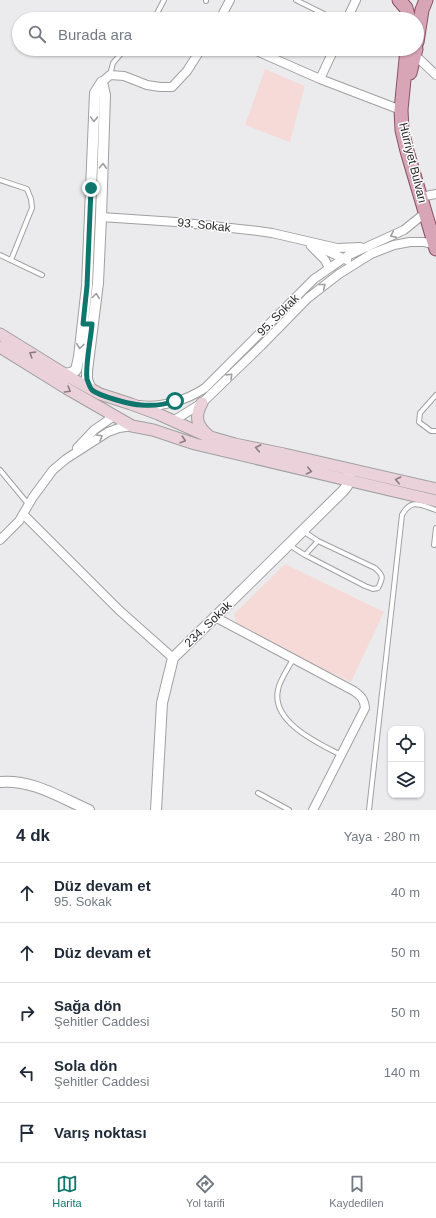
<!DOCTYPE html>
<html lang="tr">
<meta charset="utf-8">
<style>
:root{--surface:#fff;--page:#f2f2f3;--text:#1f2937;--muted:#747a83;--line:#e0e1e3;--accent:#0f766e}
body{margin:0;font-family:Helvetica,sans-serif;background:var(--page);color:var(--text)}
.controls{position:absolute;right:12px;bottom:12px;display:grid;overflow:hidden;border-radius:8px;box-shadow:0 1px 3px #0004}
.controls button{width:36px;height:36px;display:grid;place-items:center;padding:0;border:0;border-bottom:1px solid var(--line);background:var(--surface);color:var(--text);font:20px sans-serif}
.stop{position:absolute;width:12px;height:12px;margin:-9px;border:3px solid #0f766e;border-radius:50%;background:#fff}
.stop.end{background:#0f766e;border-color:#fff;box-shadow:0 1px 4px #0008}
.list{margin:0;padding:0;list-style:none}
h2{display:flex;justify-content:space-between;align-items:center;height:52px;margin:0;padding:0 16px;font-size:17px}
h2 small{font-size:13px;font-weight:400;color:var(--muted)}
.list li{display:grid;grid-template-columns:26px 1fr auto;gap:12px;align-items:center;box-sizing:border-box;height:60px;padding:0 16px;border-top:1px solid var(--line)}
.list b{display:block;font-size:15px;white-space:nowrap}
.list p{margin:0;font-size:13px;white-space:nowrap;color:var(--muted)}
.list em{font-size:13px;font-style:normal;color:var(--muted)}
.icon{flex:none;width:22px;height:22px;fill:none;stroke:currentColor;stroke-width:2;stroke-linecap:round;stroke-linejoin:round}
.map{position:relative;flex:none;width:436px;height:810px;overflow:hidden}
.search{position:absolute;background:var(--surface);box-shadow:0 1px 3px #0004;left:12px;right:12px;top:12px;height:44px;display:flex;align-items:center;gap:10px;box-sizing:border-box;padding:0 14px;border-radius:22px;color:var(--muted);font-size:15px}
.sheet{height:352px;background:var(--surface)}
nav{display:flex;justify-content:space-around;align-items:center;box-sizing:border-box;height:56px;border-top:1px solid var(--line);background:var(--surface);font-size:11px;color:var(--muted)}
nav a{display:grid;justify-items:center;gap:2px}
nav .on{color:var(--accent)}
.map>svg:first-child{display:block}
.education{fill:#f5dad8}
.lines{fill:none;stroke-linecap:round;stroke-linejoin:round}
.service-casing{stroke:#a0a0a1;stroke-width:6}
.minor-casing{stroke:#a0a0a1;stroke-width:10}
.tertiary-casing{stroke:#a0a0a1;stroke-width:12}
.secondary-casing{stroke:#a0a0a1;stroke-width:13}
.primary-casing{stroke:#885264;stroke-width:15}
.service{stroke:#fff;stroke-width:4}
.minor{stroke:#fff;stroke-width:8}
.tertiary{stroke:#fff;stroke-width:10}
.secondary{stroke:#ebd2da;stroke-width:11}
.primary{stroke:#d7a5b5;stroke-width:13}
.oneway{stroke:#9e9e9f}
.oneway2{stroke:#8a7d82}
.route{stroke:#0f766e;stroke-width:5}
.labels{text-anchor:middle;dominant-baseline:central;stroke-width:3;stroke-linejoin:round;paint-order:stroke}
.street-label{font-size:12px;fill:#282829;stroke:#fff}
</style>
<div class="map">
<svg width="436" height="810" viewBox="0 0 436 810">
<rect width="100%" height="100%" fill="#ebebed"/>
<path class="education" d="M265,69l40,17 -15,56 -45,-17z
M285,564l99,48 -33,70 -51,-24 -63,-33 -3,-11z"/>
<g class="lines">
<g class="service-casing">
<path id="service" d="M296,0l38,19
M206,1v-1
M154,19l10,-19
M110,75l3,-12 12,-14
M0,180l27,9 4,10 1,9 -21,52
M0,255l42,20
M436,395l-16,18 -1,9 12,9h5
M0,470l29,35
M289,545l16,10 60,31 8,3 5,-1c5,-10 6,-12 -3,-20l-57,-27 -15,-10
M434,545l2,-17
M305,555l13,-14
M293,659c-4,8 -14,22 -15,31 -7,32 40,53 63,65
M258,793l31,17
M369,810l33,-295c9,-17 19,-10 34,-5"/>
</g>
<g class="minor-casing">
<path id="minor" d="M220,19l10,-19
M347,19l9,-19
M252,49l68,30 81,31
M415,55l21,20
M320,79l14,-30
M102,82l8,-7 14,1 23,9 13,2h12l15,-16 14,-22
M421,197l15,-3
M101,217l75,5 82,9 14,2 65,15 23,-1
M311,246l14,14 4,8
M318,247l29,13
M140,405c22,3 47,-5 65,-17l109,-109 33,-23 57,-26 21,-17
M173,421l29,-18 59,-57 47,-48 31,-24 32,-20 23,-9 16,-3h14l11,3
M77,448l17,-18 20,-14
M23,514l96,96 54,48
M0,540l19,-19 14,-24 20,-27 13,-11 42,-27 11,-4 14,-2
M215,617l139,74c7,5 10,8 11,17l-52,102"/>
</g>
<g class="tertiary-casing">
<path id="tertiary" d="M64,374l7,-1 5,-3 3,-13 8,-71 8,-193 7,-11
M91,389l-4,-9v-9l11,-88 3,-66 4,-122 -3,-13
M0,782c32,-3 61,16 89,28
M156,810l6,-107 11,-45 42,-41 128,-126 4,-5 3,-17"/>
</g>
<g class="secondary-casing">
<path id="secondary" d="M0,334l71,44 29,16 31,10 27,10 49,22 28,8 49,10 152,35
M0,347l66,41 66,38 21,4 42,14 241,57
M202,403c-8,14 -5,23 7,33"/>
</g>
<g class="primary-casing">
<path id="primary" d="M399,0l7,8 3,11
M417,42l5,-32 4,-10
M407,49l-6,61 1,20 5,21 29,98
M410,73l6,-24"/>
</g>
<use href="#service" class="service"/>
<use href="#minor" class="minor"/>
<use href="#tertiary" class="tertiary"/>
<use href="#secondary" class="secondary"/>
<use href="#primary" class="primary"/>
</g>
<defs><path id="oneway-chevron" d="M-2-3.5L2.5 0L-2 3.5" fill="none" stroke-width="1.6" stroke-linecap="round" stroke-linejoin="round"/></defs>
<g class="oneway">
<use href="#oneway-chevron" transform="translate(94 119) rotate(92)"/>
<use href="#oneway-chevron" transform="translate(103 166) rotate(-87)"/>
<use href="#oneway-chevron" transform="translate(393 235) rotate(156)"/>
<use href="#oneway-chevron" transform="translate(323 286) rotate(-39)"/>
<use href="#oneway-chevron" transform="translate(96 296) rotate(-82)"/>
<use href="#oneway-chevron" transform="translate(80 346) rotate(97)"/>
<use href="#oneway-chevron" transform="translate(230 376) rotate(-44)"/>
<use href="#oneway-chevron" transform="translate(100 437) rotate(-30)"/>
</g>
<g class="oneway2">
<use href="#oneway-chevron" transform="translate(32 354) rotate(-148)"/>
<use href="#oneway-chevron" transform="translate(68 390) rotate(30)"/>
<use href="#oneway-chevron" transform="translate(183 440) rotate(17)"/>
<use href="#oneway-chevron" transform="translate(258 448) rotate(-169)"/>
<use href="#oneway-chevron" transform="translate(309 471) rotate(12)"/>
<use href="#oneway-chevron" transform="translate(398 480) rotate(-167)"/>
</g>
<g class="lines">
<path class="route" d="M91,188l-4,98 -4,38h9c-1,14 -7,42 -5,55 1,3 3,9 5,11 7,6 40,15 49,15 12,1 23,0 34,-4"/>
</g>
<g class="labels">
<g class="street-label">
<text transform="translate(413 163) rotate(76)">Hürriyet Bulvarı</text>
<text transform="translate(204 225) rotate(6)">93. Sokak</text>
<text transform="translate(278 315) rotate(-45)">95. Sokak</text>
<text transform="translate(208 624) rotate(-44)">234. Sokak</text>
</g>
</g>
</svg>
<div class="controls">
<button><svg class="icon" aria-label="locate" viewBox="0 0 24 24"><circle cx="12" cy="12" r="6"/><path d="M12 2v4M12 18v4M2 12h4M18 12h4"/></svg></button>
<button><svg class="icon" aria-label="layers" viewBox="0 0 24 24"><path d="M12 4l9 5-9 5-9-5zM3 14l9 5 9-5"/></svg></button>
</div>
<div class="stop" style="left:175px;top:401px"></div>
<div class="stop end" style="left:91px;top:188px"></div>
<div class="search"><svg class="icon" aria-label="search" viewBox="0 0 24 24"><circle cx="10" cy="10" r="6"/><path d="M15 15l6 6"/></svg>Burada ara</div>
</div>
<section class="sheet">
<h2>4 dk<small>Yaya · 280 m</small></h2>
<ul class="list">
<li><svg class="icon" aria-label="ahead" viewBox="0 0 24 24"><path d="M12 20V5M6 11l6-6 6 6"/></svg><div><b>Düz devam et</b><p>95. Sokak</p></div><em>40 m</em></li>
<li><svg class="icon" aria-label="ahead" viewBox="0 0 24 24"><path d="M12 20V5M6 11l6-6 6 6"/></svg><div><b>Düz devam et</b></div><em>50 m</em></li>
<li><svg class="icon" aria-label="right" viewBox="0 0 24 24"><path d="M7 20v-9h11M14 6l5 5-5 5"/></svg><div><b>Sağa dön</b><p>Şehitler Caddesi</p></div><em>50 m</em></li>
<li><svg class="icon" aria-label="left" viewBox="0 0 24 24"><path d="M17 20v-9H6M10 6l-5 5 5 5"/></svg><div><b>Sola dön</b><p>Şehitler Caddesi</p></div><em>140 m</em></li>
<li><svg class="icon" aria-label="arrive" viewBox="0 0 24 24"><path d="M6 21V4h12l-3 4 3 4H6"/></svg><div><b>Varış noktası</b></div></li>
</ul>
</section>
<nav>
<a class="on"><svg class="icon" aria-label="map" viewBox="0 0 24 24"><path d="M3 6l6-2 6 2 6-2v14l-6 2-6-2-6 2zM9 4v14M15 6v14"/></svg>Harita</a>
<a><svg class="icon" aria-label="directions" viewBox="0 0 24 24"><path d="M12 3l9 9-9 9-9-9zM9 14v-3h6M13 9l2 2-2 2"/></svg>Yol tarifi</a>
<a><svg class="icon" aria-label="saved" viewBox="0 0 24 24"><path d="M7 4h10v16l-5-4-5 4z"/></svg>Kaydedilen</a>
</nav>
